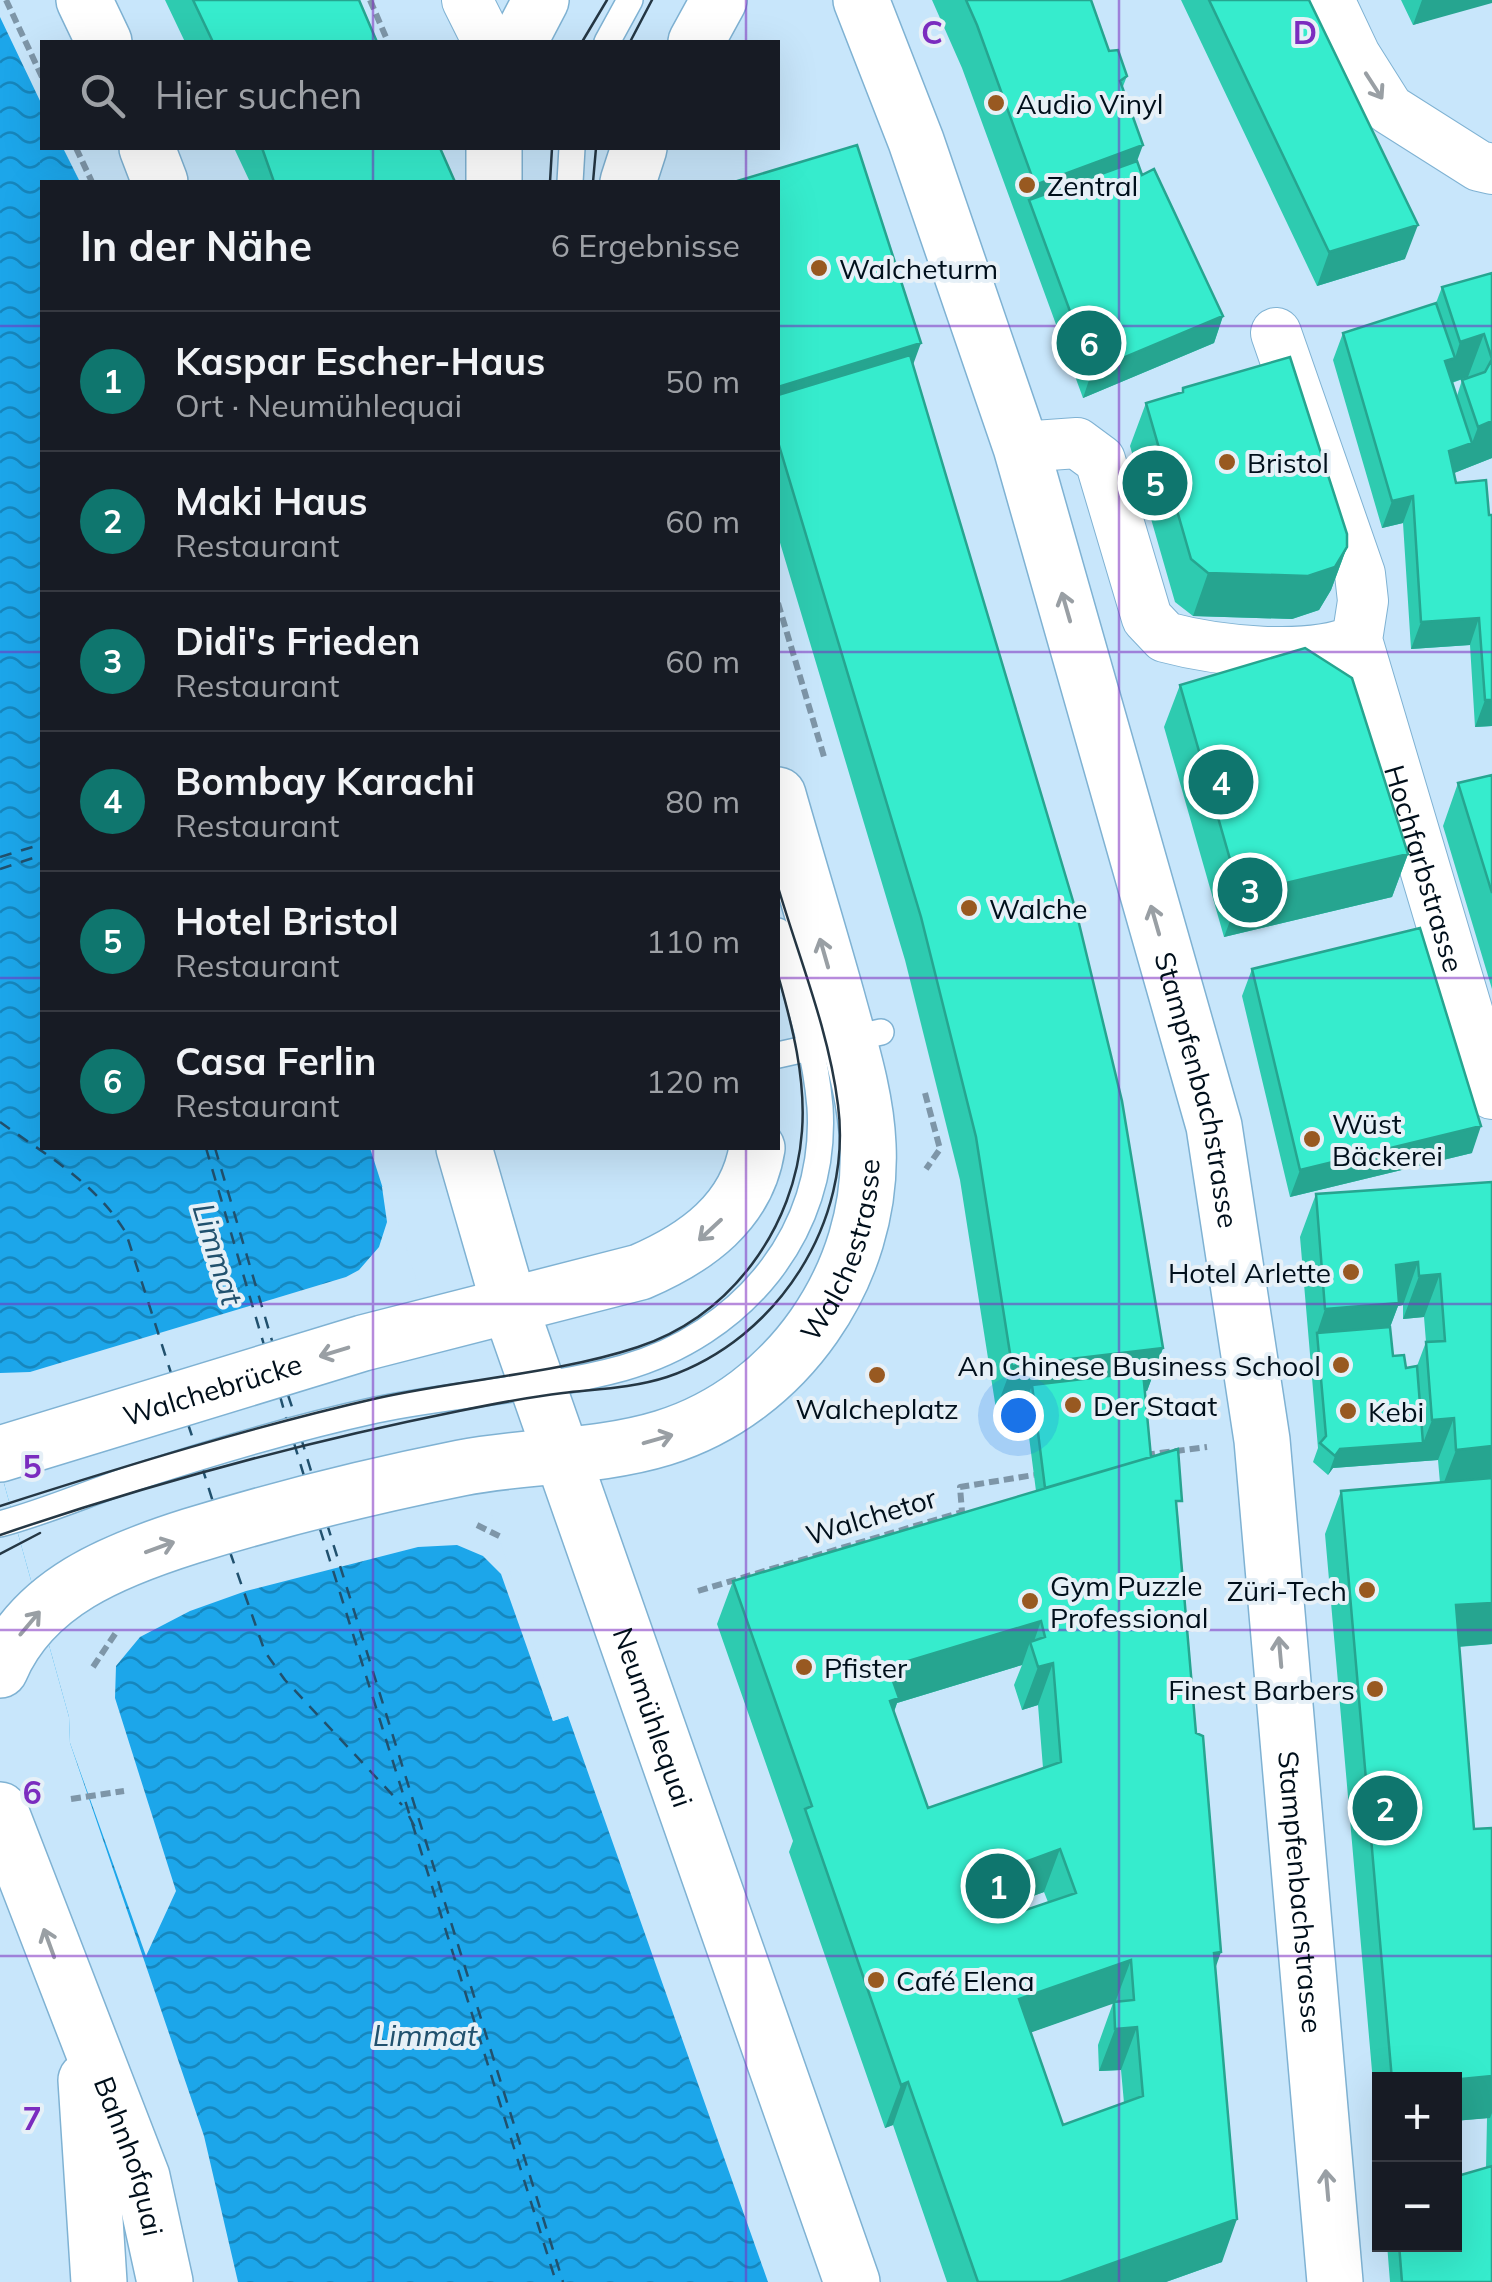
<!DOCTYPE html>
<html lang="de">
<meta charset="utf-8">
<style>
:root{--surface:#171b24;--page:#20242c;--text:#f1f3f6;--muted:#9ea1a6;--line:#363941;--accent:#0f766e}
body{margin:0;font-family:Mulish,sans-serif;background:var(--page);color:var(--text)}
.controls{position:absolute;right:30px;bottom:30px;display:grid;overflow:hidden;border-radius:0px;box-shadow:0 10px 40px #0002}
.controls button{width:90px;height:90px;display:grid;place-items:center;padding:0;border:0;border-bottom:2px solid var(--line);background:var(--surface);color:var(--text);font:50px sans-serif}
.you{position:absolute;left:1018px;top:1415px;width:35px;height:35px;margin:-25px;border:8px solid #fff;border-radius:50%;background:#1a73e8;box-shadow:0 0 0 15px #1a73e833}
.badge{display:grid;place-items:center;width:65px;height:65px;border-radius:50%;background:var(--accent);color:#fff;font-size:32px;font-weight:700}
.pin{position:absolute;translate:-50% -50%;border:5px solid #fff;box-shadow:0 2px 10px #0006}
.list{margin:0;padding:0;list-style:none}
h2{display:flex;justify-content:space-between;align-items:center;height:130px;margin:0;padding:0 40px;font-size:42px}
h2 small{font-size:32px;font-weight:400;color:var(--muted)}
.list li{display:grid;grid-template-columns:65px 1fr auto;gap:30px;align-items:center;box-sizing:border-box;height:140px;padding:0 40px;border-top:2px solid var(--line)}
.list b{display:block;font-size:38px;white-space:nowrap}
.list p{margin:0;font-size:32px;white-space:nowrap;color:var(--muted)}
.list em{font-size:32px;font-style:normal;color:var(--muted)}
.icon{flex:none;width:55px;height:55px;fill:none;stroke:currentColor;stroke-width:2;stroke-linecap:round;stroke-linejoin:round}
.map{position:relative;flex:none;width:1492px;height:2282px;overflow:hidden}
.search{position:absolute;background:var(--surface);box-shadow:0 10px 40px #0002;left:40px;top:40px;width:740px;height:110px;display:flex;align-items:center;gap:25px;box-sizing:border-box;padding:0 35px;border-radius:0px;color:var(--muted);font-size:38px}
.panel{position:absolute;background:var(--surface);box-shadow:0 10px 40px #0002;left:40px;top:180px;width:740px;height:970px;border-radius:0px}
.map>svg:first-child{display:block}
.water{fill:url(#water-waves)}
.pier{fill:#c8e6fb}
.lines{fill:none;stroke-linecap:round;stroke-linejoin:round}
.ferry{stroke:#21516e;stroke-width:2.5;stroke-dasharray:12 10;stroke-linecap:butt}
.service-casing{stroke:#7fb2d3;stroke-width:28}
.minor-casing{stroke:#7fb2d3;stroke-width:52}
.tertiary-casing{stroke:#7fb2d3;stroke-width:58}
.path{stroke:#7e96a8;stroke-width:6;stroke-dasharray:10 5;stroke-linecap:butt}
.service{stroke:#fff;stroke-width:25}
.minor{stroke:#fff;stroke-width:50}
.tertiary{stroke:#fff;stroke-width:55}
.tram{stroke:#253744;stroke-width:2.5}
.wall{fill:#2ecbb0;fill-rule:evenodd}
.shaded-wall{fill:#26a590}
.building{fill:#36eccd;stroke:#26a590;stroke-width:2.5;fill-rule:evenodd}
.oneway{stroke:#999fa4}
.grid{fill:none;stroke:#7b2cbf;stroke-width:2.5;stroke-opacity:0.55}
.poi-dot{fill:#985921;stroke:#e6f0f7;stroke-width:4}
.labels{text-anchor:middle;dominant-baseline:central;stroke-width:8;stroke-linejoin:round;paint-order:stroke}
.poi-label{font-size:28px;fill:#000f1b;stroke:#e6f0f7;text-anchor:start}
.street-label{font-size:28px;fill:#000f1b;stroke:#e6f0f7}
.water-label{font-size:30px;font-style:italic;fill:#21516e;stroke:#e6f0f7}
.grid-label{font-size:32px;text-anchor:middle;font-weight:bold;fill:#7b2cbf;stroke:#e6f0f7;stroke-width:8;stroke-linejoin:round;paint-order:stroke}
</style>
<div class="map">
<svg width="1492" height="2282" viewBox="0 0 1492 2282">
<defs>
<pattern id="water-waves" width="16" height="10" patternUnits="userSpaceOnUse" patternTransform="scale(2.5)"><rect width="16" height="10" fill="#1ca6ea"/><path d="M0 5q4-4 8 0t8 0" fill="none" stroke="#1686bd"/></pattern>
</defs>
<rect width="100%" height="100%" fill="#c8e6fb"/>
<path class="water" d="M0,17l42,88v43h21l17,34h-38v966h328l183,573 15,-5 200,566h-530l-34,-146 -134,-393 -1,-26 -69,-248z"/>
<path class="pier" d="M386,1185l170,530 11,-4 1,5 -15,5 -52,-147 -18,-18 -26,-11 -39,2 -172,44 -56,20 -50,26 -24,29 -1,32 61,193 -30,65 -76,-213 -1,-26 -69,-248v-96l30,-1 316,-95 13,-7 20,-23 8,-25 -5,-35z"/>
<g class="lines">
<path class="ferry" d="M0,857l42,-13
M0,869l42,-14
M0,1122c46,33 96,61 126,111l45,140
M206,1148l58,197
M215,1148l58,196
M288,1395l7,21
M280,1396l7,25
M188,1424l7,21
M301,1438l11,36
M294,1443l11,36
M202,1467l11,35
M327,1524l236,758
M320,1529l236,753
M230,1552l35,100 20,28 117,125
M409,1816l10,19"/>
<g class="service-casing">
<path id="service" d="M607,42l23,-42
M570,182l2,-34
M778,1055l103,-23
M0,1524c49,-13 95,-34 143,-49 77,-25 155,-48 233,-65 81,-17 167,-20 247,-42 117,-33 205,-134 197,-261 -5,-61 -25,-118 -42,-176"/>
</g>
<g class="minor-casing">
<g id="minor">
<path d="M467,0l21,42"/>
<path d="M1329,0l26,55 34,54 90,57 13,3"/>
<path id="s1" d="M1276,333l84,241 3,27 -6,39 135,454"/>
<path d="M1021,447l56,-4 23,17 47,158 18,19c52,14 143,24 192,3"/>
</g>
</g>
<g class="tertiary-casing">
<g id="tertiary">
<path d="M84,0l20,42"/>
<path id="s2" d="M861,0l55,141 105,306 193,679 48,314 73,842"/>
<path d="M519,42l22,-42"/>
<path d="M696,42l23,-42"/>
<path d="M147,148l13,34"/>
<path d="M494,148v34"/>
<path d="M628,182l11,-34"/>
<path id="s3" d="M464,1148l46,159 342,975"/>
<path id="s4" d="M0,1454l363,-111 277,-71c56,-24 107,-60 117,-124"/>
<path id="s5" d="M0,1670c33,-78 115,-110 191,-134 88,-27 180,-50 270,-68 67,-13 137,-10 202,-30 124,-38 211,-164 205,-293 -2,-50 -18,-99 -31,-147 -19,-68 -40,-136 -59,-203"/>
<path id="s6" d="M0,1810l142,367 23,105"/>
<path d="M86,2080l13,202"/>
</g>
</g>
<path class="path" d="M6,0l36,77
M370,0l18,42
M76,148l16,34
M778,603l47,157
M925,1093l15,56 -14,20
M1145,1455l62,-8
M477,1525l24,12
M698,1591l264,-79 -2,-25 74,-12
M93,1667l24,-36
M71,1799l53,-8"/>
<use href="#service" class="service"/>
<use href="#minor" class="minor"/>
<use href="#tertiary" class="tertiary"/>
<path class="tram" d="M582,42l25,-42
M630,42l22,-42
M550,182l2,-34
M593,182l3,-34
M0,1506c125,-40 251,-79 378,-108 85,-19 178,-24 260,-51 93,-31 157,-119 164,-216 4,-53 -10,-106 -24,-156
M0,1535c150,-51 304,-93 459,-124 34,-7 69,-14 104,-18 35,-4 70,-5 104,-16 111,-38 186,-155 171,-272 -9,-74 -39,-147 -60,-218
M0,1554l40,-21"/>
</g>
<path class="wall" d="M165,0h194l18,42h-192z
M932,0h159l18,51 18,25 -5,13 15,72 5,14 81,141 -9,27 -131,55 -121,-330z
M1181,0h128l96,259 -88,27z
M1401,0h91l-79,25z
M234,148h206l15,34h-205z
M778,182l135,182 250,984 -16,43h-2l6,66 27,58 38,452 6,295 -56,20h-219l-54,-157 -8,3 -45,-129 -51,-147 4,-11 -76,-217 16,-43 303,-90 -11,-85 -29,3 -36,-229 -55,-220 -127,-424zM1022,1665l-8,20 8,25 16,-5 5,63 -115,40 -34,-96 3,-9zM1044,1892l4,10 -49,17 -4,-9zM1113,2003l-15,42 1,26 22,-1 3,33 -61,22 -32,-93z
M1492,273v185l-38,15 2,10 33,32h3v211l-17,1 -5,-82 -59,4 -8,-126 -21,5 -49,-168 10,-27 93,-30 6,-16zM1468,377l-6,3 -5,16 -5,-13z
M1183,388l164,159 -16,43 -12,20 -27,9 -99,-3 -18,-14 -45,-156 16,-43 36,-10z
M1180,685l228,169 -16,43 -168,40 -60,-210z
M1492,775v214l-49,-163 15,-43z
M1252,969l220,184 -182,44 -48,-201z
M1492,1182v462l-33,3 15,182 18,-1v454h-102l-3,-38h67l32,-76 1,-50 -33,3v-41h-74v47l-3,1 -52,-594 16,-43 99,-8 -2,-23 -105,8 -5,7 -15,-13 5,-14 -18,-211 16,-43zM1403,1305v14l21,-2 2,25 -9,24 -11,2 -13,-12 -3,-29 8,-21z"/>
<path class="shaded-wall" d="M1422,0h70v3l-79,22z
M1143,145l-16,43 -98,13 6,-16z
M1418,225l-13,34 -88,27 12,-34z
M1223,316l-9,27 -131,55 9,-27z
M1484,334l-16,43 -33,11 10,-27 10,-3 5,-16z
M921,343l-19,52 -124,38v-46z
M1492,421v37l-53,21 10,-28 23,-8 6,-16z
M1413,496l-10,27 -21,5 10,-27z
M1347,547l-16,43 -12,20 -27,9 -99,-3 15,-43z
M1479,618l-9,27 -59,4 10,-27z
M1485,700h7v26l-17,1z
M1408,854l-16,43 -168,40 16,-43z
M1481,1126l-9,27 -182,44 10,-27z
M1418,1262l-15,43 -5,1 -15,40 -66,-13 8,-24 71,-44z
M1440,1274l-16,43 -21,2 16,-43z
M1163,1348l-16,43 -112,14 -3,-20 -7,21 -29,3 16,-43z
M1454,1418l-16,42 -105,8 -5,7 7,-19 5,-7 83,-6 9,-23z
M1492,1446v41l-52,6 16,-43z
M1492,1603v41l-52,4 16,-43z
M1041,1621l-9,26 -2,-5 -8,23 -125,38 -14,38 5,-74z
M1053,1663l-15,42 -16,5 16,-43z
M1060,1849l-16,43 -76,28 16,-43z
M1221,1952l-15,43 8,-42z
M1131,1960l-16,43 -111,39 15,-43z
M1137,2027l-16,43 -22,1 16,-42z
M1492,2076v37l-2,5 -36,3v-41z
M908,2082l-15,43 -8,3 16,-43z
M1237,2219l-15,43 -56,20h-106z"/>
<path class="building" d="M193,0h166l18,42h-164z
M966,0h125l18,51 9,-1 9,26 -7,5 23,64 -108,40 -58,-160z
M1209,0h100l109,225 -89,27z
M857,145l64,198 -143,44v-205h-44z
M262,148h178l15,34h-181z
M1137,161l5,14 12,-6 69,147 -131,55 -63,-171z
M1492,273v148l-14,6 -16,-47 23,-8 7,-13 -8,-25 -24,8 -18,-55z
M1436,303l19,55 -10,3 27,82 -23,8 7,32 30,-3 3,35h3v185h-7l-6,-82 -58,4 -8,-126 -21,5 -49,-168z
M910,355l166,556 46,190 41,247 -151,18 -36,-229 -55,-220 -143,-475v-47z
M1290,357l57,177v13l-12,20 -27,9 -100,-3 -17,-14 -45,-156 37,-11v-4z
M1305,648l47,30 56,176 -168,40 -60,-209z
M1492,775v118l-34,-110z
M1420,928l61,198 -181,44 -48,-201z
M1492,1182v264l-36,4 -2,-32 -22,2 -6,-78 19,-1 -5,-67 -21,2 -1,-14 -22,3 3,38 -74,6 -9,-115z
M1390,1327l3,29 11,-1 2,13 11,-2 6,77 -83,6 -5,7 -15,-13 6,-7 -9,-103z
M1143,1372l8,85 -106,31 -13,-103z
M1178,1449l4,52h-6l20,232 7,3 18,216 -7,1 23,266 -177,63h-82l-70,-200 -7,3 -45,-129 -51,-147 7,-3 -79,-225zM1041,1621l4,16 -15,5 8,25 15,-4 8,99 -133,46 -38,-107 9,-3 -11,-31zM1060,1849l16,44 -77,26 -15,-42zM1131,1960l3,40 -20,2 1,27 22,-2 6,69 -80,29 -44,-126z
M1492,1478v125l-36,2 18,224 18,-1v248l-41,4h-59l-51,-589z
M1492,2166v116h-90l-3,-38h55v-67z"/>
<defs><path id="oneway-shaft" d="M-6 0H5M1.5-3L5.5 0L1.5 3" fill="none" stroke-width="1.6" stroke-linecap="round" stroke-linejoin="round" transform="scale(2.5)"/></defs>
<g class="oneway">
<use href="#oneway-shaft" transform="translate(1374 86) rotate(57)"/>
<use href="#oneway-shaft" transform="translate(1066 607) rotate(-106)"/>
<use href="#oneway-shaft" transform="translate(1155 920) rotate(-106)"/>
<use href="#oneway-shaft" transform="translate(824 953) rotate(-106)"/>
<use href="#oneway-shaft" transform="translate(710 1230) rotate(137)"/>
<use href="#oneway-shaft" transform="translate(334 1352) rotate(163)"/>
<use href="#oneway-shaft" transform="translate(658 1439) rotate(-16)"/>
<use href="#oneway-shaft" transform="translate(160 1547) rotate(-20)"/>
<use href="#oneway-shaft" transform="translate(30 1623) rotate(-50)"/>
<use href="#oneway-shaft" transform="translate(1280 1652) rotate(-95)"/>
<use href="#oneway-shaft" transform="translate(49 1943) rotate(-110)"/>
<use href="#oneway-shaft" transform="translate(1327 2185) rotate(-95)"/>
</g>
<path class="grid" d="M373,0v42M746,0v42M1119,0v2282M373,148v34M746,148v34M0,326h42M778,326h714M0,652h42M778,652h714M0,978h42M778,978h714M373,1148v1134M746,1148v1134M0,1304h1492M0,1630h1492M0,1956h1492"/>
<g class="poi-dot">
<circle cx="996" cy="103" r="10"/>
<circle cx="1027" cy="185" r="10"/>
<circle cx="819" cy="268" r="10"/>
<circle cx="1227" cy="462" r="10"/>
<circle cx="969" cy="908" r="10"/>
<circle cx="1312" cy="1139" r="10"/>
<circle cx="1351" cy="1272" r="10"/>
<circle cx="1341" cy="1365" r="10"/>
<circle cx="877" cy="1375" r="10"/>
<circle cx="1073" cy="1405" r="10"/>
<circle cx="1348" cy="1411" r="10"/>
<circle cx="1367" cy="1590" r="10"/>
<circle cx="1030" cy="1601" r="10"/>
<circle cx="804" cy="1667" r="10"/>
<circle cx="1375" cy="1689" r="10"/>
<circle cx="876" cy="1980" r="10"/>
</g>
<g class="labels">
<g class="poi-label">
<text x="1016" y="103">Audio Vinyl</text>
<text x="1047" y="185">Zentral</text>
<text x="839" y="268">Walcheturm</text>
<text x="1247" y="462">Bristol</text>
<text x="989" y="908">Walche</text>
<text x="1332" y="1123">Wüst<tspan x="1332" dy="32">Bäckerei</tspan></text>
<text x="1331" y="1272" text-anchor="end">Hotel Arlette</text>
<text x="1321" y="1365" text-anchor="end">An Chinese Business School</text>
<text x="1093" y="1405">Der Staat</text>
<text x="877" y="1408" text-anchor="middle">Walcheplatz</text>
<text x="1368" y="1411">Kebi</text>
<text x="1050" y="1585">Gym Puzzle<tspan x="1050" dy="32">Professional</tspan></text>
<text x="1347" y="1590" text-anchor="end">Züri-Tech</text>
<text x="824" y="1667">Pfister</text>
<text x="1355" y="1689" text-anchor="end">Finest Barbers</text>
<text x="896" y="1980">Café Elena</text>
</g>
<g class="street-label">
<text stroke="none"><textPath href="#s1" startOffset="560">Hochfarbstrasse</textPath></text>
<text stroke="none"><textPath href="#s2" startOffset="1142">Stampfenbachstrasse</textPath></text>
<text stroke="none"><textPath href="#s5" startOffset="998">Walchestrasse</textPath></text>
<text stroke="none"><textPath href="#s4" startOffset="222">Walchebrücke</textPath></text>
<text transform="translate(871 1516) rotate(-17)">Walchetor</text>
<text stroke="none"><textPath href="#s3" startOffset="600">Neumühlequai</textPath></text>
<text stroke="none"><textPath href="#s2" startOffset="1952">Stampfenbachstrasse</textPath></text>
<text stroke="none"><textPath href="#s6" startOffset="370">Bahnhofquai</textPath></text>
</g>
<g class="water-label">
<text transform="translate(218 1254) rotate(73)">Limmat</text>
<text x="425" y="2035">Limmat</text>
</g>
</g>
<g class="grid-label">
<text x="932" y="44">C</text>
<text x="1305" y="44">D</text>
<text x="32" y="1478">5</text>
<text x="32" y="1804">6</text>
<text x="32" y="2130">7</text>
</g>
</svg>
<div class="controls">
<button>+</button>
<button>−</button>
</div>
<div class="you"></div>
<div class="pin badge" style="left:998px;top:1886px">1</div>
<div class="pin badge" style="left:1385px;top:1808px">2</div>
<div class="pin badge" style="left:1250px;top:890px">3</div>
<div class="pin badge" style="left:1221px;top:782px">4</div>
<div class="pin badge" style="left:1155px;top:483px">5</div>
<div class="pin badge" style="left:1089px;top:343px">6</div>
<div class="search"><svg class="icon" aria-label="search" viewBox="0 0 24 24"><circle cx="10" cy="10" r="6"/><path d="M15 15l6 6"/></svg>Hier suchen</div>
<section class="panel">
<h2>In der Nähe<small>6 Ergebnisse</small></h2>
<ul class="list">
<li><span class="badge">1</span><div><b>Kaspar Escher-Haus</b><p>Ort · Neumühlequai</p></div><em>50 m</em></li>
<li><span class="badge">2</span><div><b>Maki Haus</b><p>Restaurant</p></div><em>60 m</em></li>
<li><span class="badge">3</span><div><b>Didi's Frieden</b><p>Restaurant</p></div><em>60 m</em></li>
<li><span class="badge">4</span><div><b>Bombay Karachi</b><p>Restaurant</p></div><em>80 m</em></li>
<li><span class="badge">5</span><div><b>Hotel Bristol</b><p>Restaurant</p></div><em>110 m</em></li>
<li><span class="badge">6</span><div><b>Casa Ferlin</b><p>Restaurant</p></div><em>120 m</em></li>
</ul>
</section>
</div>
